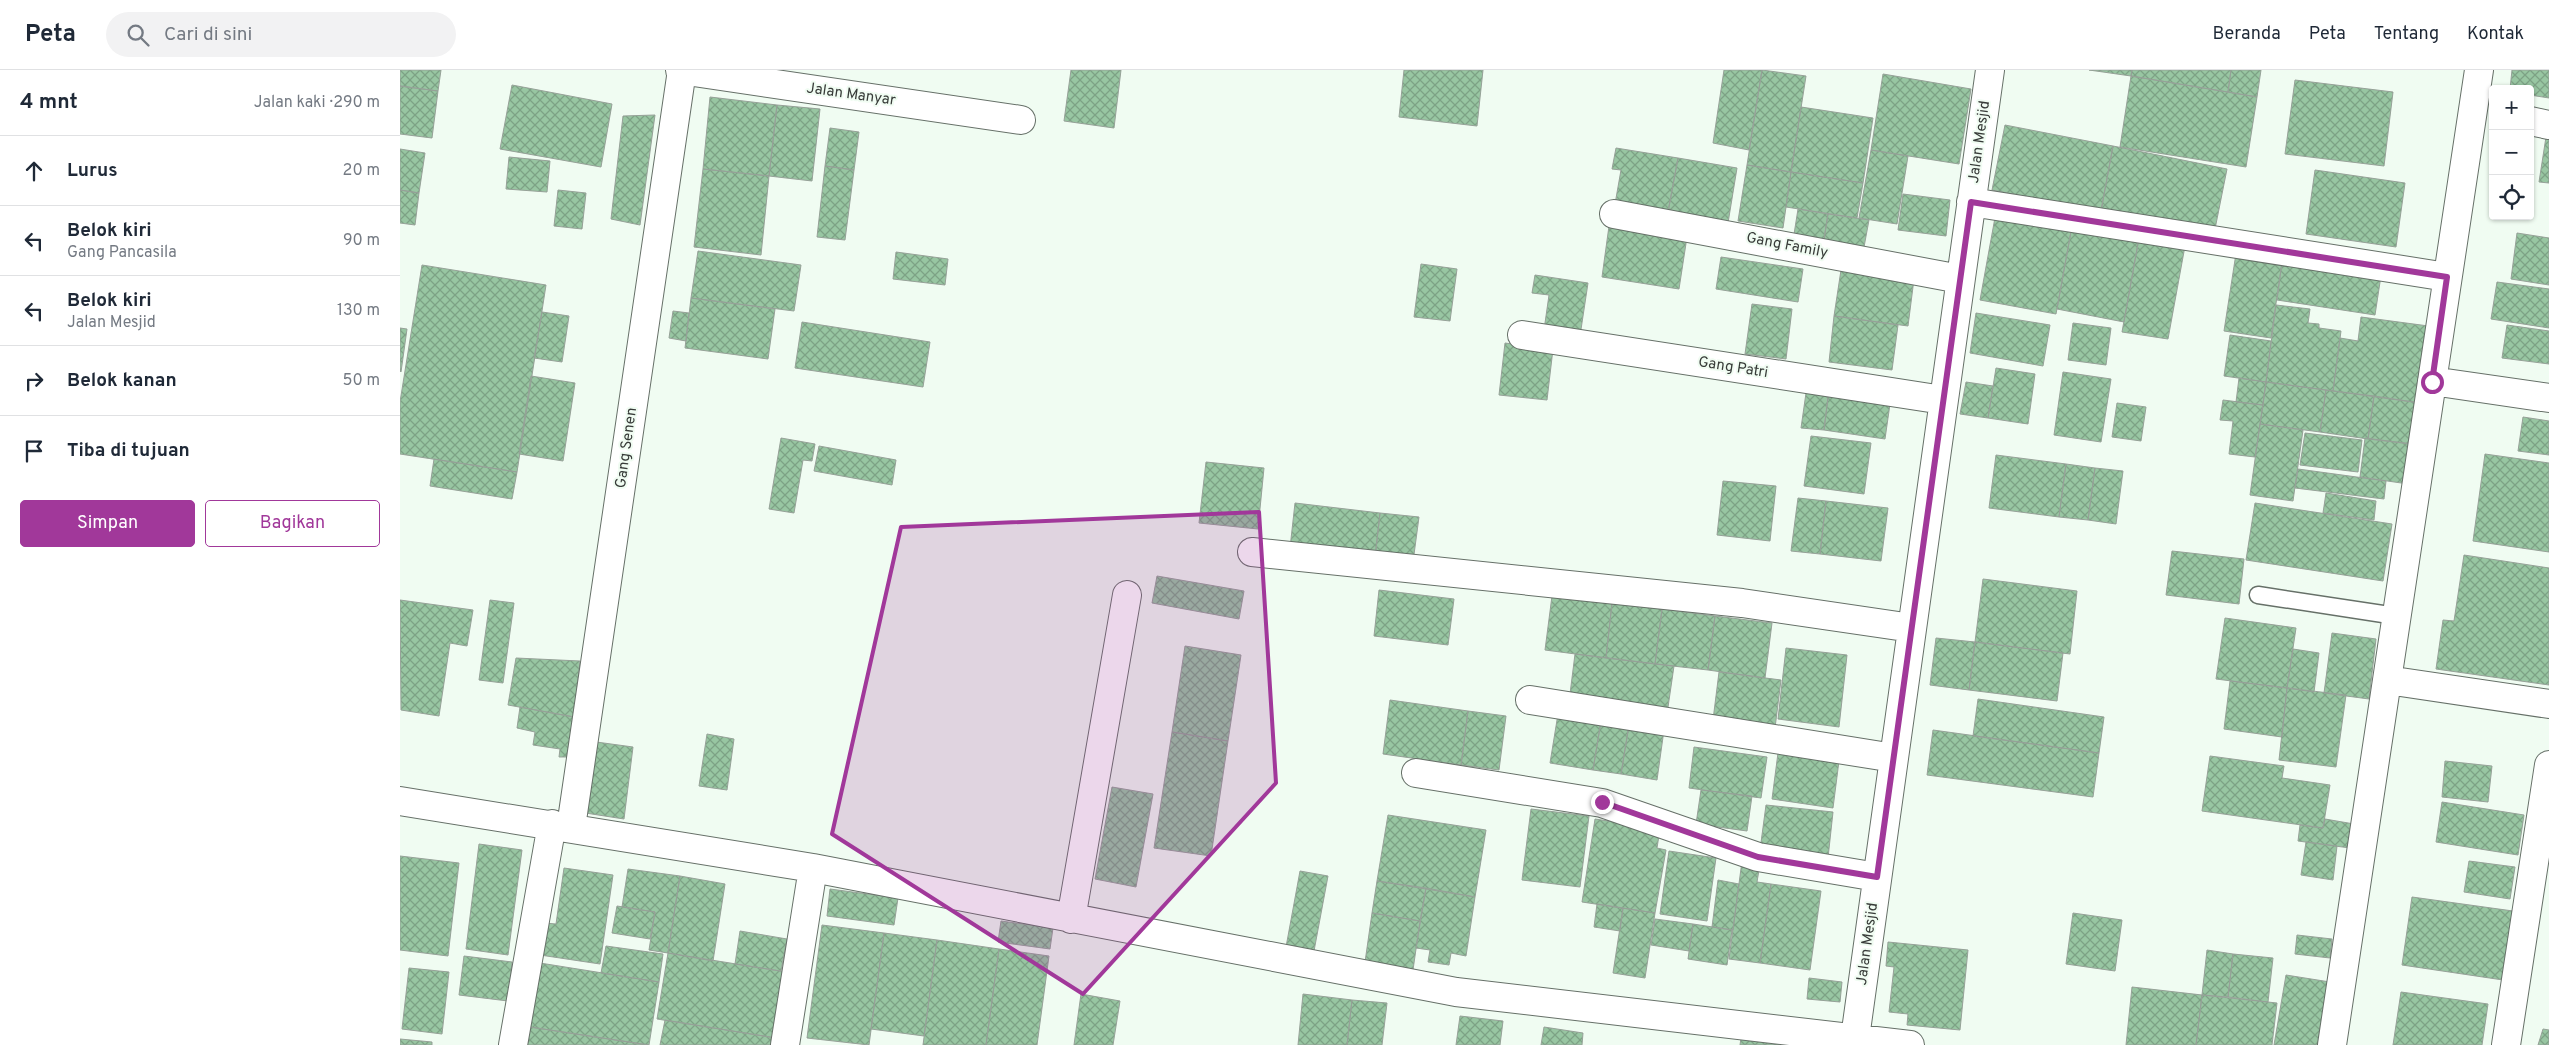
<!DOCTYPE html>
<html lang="id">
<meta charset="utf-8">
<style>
:root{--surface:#fff;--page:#f2f2f3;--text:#1f2937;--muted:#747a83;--line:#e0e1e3;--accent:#a1389a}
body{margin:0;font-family:Overpass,sans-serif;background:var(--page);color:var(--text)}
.controls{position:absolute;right:15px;top:15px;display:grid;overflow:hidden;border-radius:5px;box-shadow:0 1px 4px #0004}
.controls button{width:45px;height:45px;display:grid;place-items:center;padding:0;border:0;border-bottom:1px solid var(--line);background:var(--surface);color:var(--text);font:25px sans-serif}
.stop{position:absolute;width:15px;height:15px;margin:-11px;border:4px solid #a1389a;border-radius:50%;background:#fff}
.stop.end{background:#a1389a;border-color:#fff;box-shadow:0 1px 5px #0008}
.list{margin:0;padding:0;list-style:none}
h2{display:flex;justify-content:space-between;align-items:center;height:65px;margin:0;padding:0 20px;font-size:21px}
h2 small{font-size:16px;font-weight:400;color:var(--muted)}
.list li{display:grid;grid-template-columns:32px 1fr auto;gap:15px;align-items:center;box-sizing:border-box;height:70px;padding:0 20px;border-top:1px solid var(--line)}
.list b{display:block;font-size:19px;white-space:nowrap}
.list p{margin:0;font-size:16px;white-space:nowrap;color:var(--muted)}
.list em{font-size:16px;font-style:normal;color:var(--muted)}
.actions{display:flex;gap:10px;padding:15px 20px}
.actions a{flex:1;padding:11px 0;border:1px solid var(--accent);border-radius:5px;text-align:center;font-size:18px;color:var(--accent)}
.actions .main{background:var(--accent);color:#fff}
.icon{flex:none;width:28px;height:28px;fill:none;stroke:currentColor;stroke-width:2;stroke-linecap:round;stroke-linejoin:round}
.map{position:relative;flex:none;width:2149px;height:975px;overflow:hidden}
header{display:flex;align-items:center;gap:30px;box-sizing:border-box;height:70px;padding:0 25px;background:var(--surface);border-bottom:1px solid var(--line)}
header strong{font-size:24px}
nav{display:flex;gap:28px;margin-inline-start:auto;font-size:18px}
.search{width:350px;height:45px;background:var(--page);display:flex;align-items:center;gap:12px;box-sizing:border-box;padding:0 18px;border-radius:28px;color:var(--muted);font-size:19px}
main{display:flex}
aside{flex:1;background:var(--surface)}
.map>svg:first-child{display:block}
.building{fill:url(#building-cross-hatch);stroke:#96a198}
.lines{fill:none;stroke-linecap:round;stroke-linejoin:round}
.service-casing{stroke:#667068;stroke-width:19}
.minor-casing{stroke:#667068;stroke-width:30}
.service{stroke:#fff;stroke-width:16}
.minor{stroke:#fff;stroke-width:28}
.route{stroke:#a1389a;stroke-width:6}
.marked{fill:#a1389a;fill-opacity:0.2;stroke:#a1389a;stroke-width:4;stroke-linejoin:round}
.labels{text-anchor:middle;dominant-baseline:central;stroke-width:4;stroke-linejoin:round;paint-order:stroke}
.street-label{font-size:15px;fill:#373b38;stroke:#f0fcf2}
</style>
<header>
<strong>Peta</strong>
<div class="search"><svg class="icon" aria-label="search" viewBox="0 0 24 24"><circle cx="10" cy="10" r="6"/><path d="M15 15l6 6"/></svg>Cari di sini</div>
<nav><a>Beranda</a><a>Peta</a><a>Tentang</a><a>Kontak</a></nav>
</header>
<main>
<aside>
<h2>4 mnt<small>Jalan kaki · 290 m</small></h2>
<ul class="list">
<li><svg class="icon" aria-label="ahead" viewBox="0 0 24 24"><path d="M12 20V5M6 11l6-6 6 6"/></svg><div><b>Lurus</b></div><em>20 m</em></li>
<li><svg class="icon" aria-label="left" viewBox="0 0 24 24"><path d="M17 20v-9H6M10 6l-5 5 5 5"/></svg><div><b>Belok kiri</b><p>Gang Pancasila</p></div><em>90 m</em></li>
<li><svg class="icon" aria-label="left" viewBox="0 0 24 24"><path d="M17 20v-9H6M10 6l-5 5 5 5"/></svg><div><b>Belok kiri</b><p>Jalan Mesjid</p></div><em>130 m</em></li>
<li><svg class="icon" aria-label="right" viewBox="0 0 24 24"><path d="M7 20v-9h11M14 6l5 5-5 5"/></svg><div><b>Belok kanan</b></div><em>50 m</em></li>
<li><svg class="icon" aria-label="arrive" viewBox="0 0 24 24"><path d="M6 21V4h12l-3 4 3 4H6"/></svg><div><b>Tiba di tujuan</b></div></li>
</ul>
<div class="actions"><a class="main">Simpan</a><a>Bagikan</a></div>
</aside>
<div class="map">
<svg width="2149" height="975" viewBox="0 0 2149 975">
<defs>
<pattern id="building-cross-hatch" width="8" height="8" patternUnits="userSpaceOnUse" patternTransform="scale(1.25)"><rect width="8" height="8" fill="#98c6a2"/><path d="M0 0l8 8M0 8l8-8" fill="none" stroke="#7da285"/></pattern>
</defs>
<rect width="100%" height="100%" fill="#f0fcf2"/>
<path class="building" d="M0,0h41l-3,21 -38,-5z
M671,0h50l-7,58 -50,-7z
M1004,0h79l-6,56 -78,-9z
M1324,0h38l-13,80 -36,-7z
M1362,0l44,6 -15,96 -44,-7z
M1689,0h43l-1,6z
M1732,0h99l-3,22 -97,-16z
M1831,0h30l-4,27 -29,-5z
M2112,0h37v28l-19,-3v-6h-20z
M1483,4l88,15 -12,75 -88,-14z
M1731,6l126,21 -11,70 -126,-20z
M1895,10l98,12 -9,74 -99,-12z
M112,15l100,19 -11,63 -101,-18z
M0,16l38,5 -6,47 -32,-4z
M310,27l67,8 -8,71 -66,-7z
M377,35l43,4 -8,72 -43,-5z
M1401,37l72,11 -10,65 -72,-11z
M255,45l-15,110 -29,-6 12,-103z
M1605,55l108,21 -12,65 -109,-21z
M430,58l29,4 -5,38 -29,-4z
M2146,67l3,1v45l-10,-1z
M1713,76l114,23 -13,65 -113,-23z
M1216,78l62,10 -10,54 -53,-8 6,-34 -9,-1z
M0,79l25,4 -6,40 -19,-3z
M1471,80l37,6 -11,68 -38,-6z
M109,87l41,4 -3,31 -41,-3z
M1278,88l59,10 -9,55 -60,-11z
M1347,95l44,7 -8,56 -45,-7z
M425,96l29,4 -9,70 -28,-3z
M303,99l66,7 -8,79 -67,-8z
M1915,100l90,13 -9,64 -90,-13z
M1391,102l72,11 -6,35 -71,-11z
M0,120l19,3 -4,32 -15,-2z
M158,120l28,3 -4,36 -28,-3z
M1503,124l47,6 -4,36 -48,-6z
M1398,139l30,5 -6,38 -30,-5z
M1596,142l76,14 -16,88 -76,-14z
M1428,144l41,6 -7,38 -40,-6z
M1209,156l78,11 -8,52 -77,-12z
M1672,156l67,12 -15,84 -67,-13z
M2117,163l32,5v47l-38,-6z
M1739,168l46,8 -17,93 -46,-7z
M1837,177l46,8 -12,83 -47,-7z
M298,181l103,14 -7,46 -103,-13z
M496,182l52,7 -3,26 -52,-6z
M1883,185l99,14 -7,46 -98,-15z
M1321,187l82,12 -5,33 -82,-13z
M1021,194l36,5 -7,52 -36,-4z
M22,195l124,20 -29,187 -117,-18v-52z
M1441,200l73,9 -6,47 -74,-10z
M1135,205l53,8 -8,53 -36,-6 5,-35 -17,-2z
M2097,212l52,7v39l-58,-9z
M291,228l84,11 -7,50 -83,-11z
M1352,234l40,5 -6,50 -41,-5z
M1876,235l34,4 -2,14 11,1v4l22,3 -8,60 -67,-9z
M273,241l16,2 -3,28 -17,-3z
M142,242l27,4 -7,46 -28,-4z
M1576,243l74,12 -7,41 -73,-13z
M1434,246l64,9 -6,45 -63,-8z
M1961,247l75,10 -9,77 -94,-13 7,-53 18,3z
M402,252l128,20 -7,45 -128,-19z
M1673,253l38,5 -5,37 -38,-5z
M2107,255l42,6v33l-47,-6z
M0,258l7,1 -6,43 -1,-1z
M1830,265l41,6 -5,41 -42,-6z
M1105,273l48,6 -6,51 -48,-5z
M1596,298l39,6 -7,50 -40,-6z
M1663,302l48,7 -10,63 -47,-7z
M131,306l44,7 -12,78 -44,-7z
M1839,308l27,4 -3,23 -27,-3z
M1566,312l27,4 -5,32 -28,-4z
M1866,312l60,8 -6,42 -60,-8z
M1407,316l22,3 -5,41 -23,-2z
M1429,319l62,8 -6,42 -61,-9z
M1926,320l48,6 -6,43 -48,-7z
M1974,326l53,8 -7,41 -52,-6z
M1823,330l40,5 -8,52 -26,-3 4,-33 -13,-1z
M1717,333l29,4 -5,34 -29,-4z
M2123,347l26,4v34l-31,-4z
M1860,354l43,6 -10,71 -43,-6z
M1905,363l57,7 -4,32 -58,-7z
M1411,366l60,7 -7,51 -60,-8z
M381,368l34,6 -3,17 -9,-1 -9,53 -25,-4z
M1965,368l55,7 -5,40 -55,-8z
M419,376l77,14 -4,25 -78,-14z
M2085,384l64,9v89l-76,-11z
M1596,385l70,9 -7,53 -70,-9z
M34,389l83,13 -5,27 -82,-13z
M806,392l58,6 -6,61 -59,-6z
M1666,394l29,4 -7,52 -29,-3z
M1695,398l28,3 -7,53 -28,-4z
M1898,399l88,12 -2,18 -89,-11z
M1323,411l53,5 -6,55 -53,-6z
M1926,423l50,8 -2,19 -51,-7z
M1398,428l28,3 -6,53 -29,-3z
M1426,431l62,7 -7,53 -61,-7z
M895,433l85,10 -5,45 -85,-10z
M1855,433l137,21 -9,57 -137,-21z
M980,443l39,4 -6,45 -38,-4z
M1772,481l72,8 -5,45 -73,-9z
M2064,485l85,13v117l-113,-16 7,-49 11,1z
M757,506l87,15 -5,28 -87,-16z
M1583,509l94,12 -7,63 -95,-12z
M979,520l75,9 -6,46 -74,-9z
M1152,526l60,7 -6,55 -61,-8z
M0,530l73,10 -6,36 -17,-3 -11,73 -38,-6z
M90,530l24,3 -11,80 -24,-3z
M1212,533l50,6 -7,55 -49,-6z
M1262,539l53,7 -7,54 -53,-6z
M1315,546l57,7 -7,55 -57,-8z
M1825,548l71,10 -9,60 -71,-9z
M1932,563l44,6 -7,60 -45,-6z
M1536,568l39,4 -6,48 -39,-5z
M1575,572l88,11 -6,48 -88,-11z
M785,576l56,9 -13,86 -56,-9z
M1386,578l61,7 -8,72 -61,-8z
M1893,579l26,4 -5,39 -27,-4z
M1175,584l99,12 -7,48 -98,-12z
M116,588l64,3 -6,56 -66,-12z
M1319,602l62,8 -6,48 -62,-8z
M1830,611l57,7 -5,49 -58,-8z
M1887,618l59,7 -10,72 -57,-7z
M1578,629l126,18 -5,36 -126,-17z
M990,630l78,11 -7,54 -78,-11z
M120,637l54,10 -7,40h-8l1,-8 -27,-4 2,-13 -18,-4z
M1068,641l38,5 -7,54 -38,-5z
M1158,644l43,7 -8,49 -43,-7z
M1201,651l28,4 -8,49 -28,-4z
M1229,655l35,5 -7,50 -36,-6z
M1533,660l166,23 -6,44 -166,-22z
M772,662l56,9 -17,115 -57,-8z
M307,664l27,5 -7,51 -28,-4z
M189,671l44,6 -9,72 -45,-7z
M1294,677l73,10 -6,41 -72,-10z
M1378,683l61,8 -6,47 -61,-9z
M1810,686l74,10 -2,12 48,7 -7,43 -121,-17z
M2045,691l47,5 -4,36 -46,-5z
M712,717l41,7 -17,93 -41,-8z
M1301,720l51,6 -5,35 -51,-7z
M2042,732l82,13 -6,40 -82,-13z
M1366,735l67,7 -5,46 -68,-8z
M1131,739l58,7 -9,71 -58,-7z
M988,745l98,15 -11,67 -98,-16z
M1195,749l65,10 -3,19 9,2 -11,63 -73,-11z
M1925,749l29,5 -4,24 -52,-7 2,-16 23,3z
M1906,772l31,4 -4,34 -32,-5z
M79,774l43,6 -14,105 -42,-6z
M1269,781l47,7 -9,63 -47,-7z
M0,786l59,7 -11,93 -48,-6z
M1342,791l18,3 -3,18 14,2 -11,79 -31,-4z
M2069,791l46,6 -5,32 -46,-7z
M164,798l49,7 -13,89 -60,-9 5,-32 11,1z
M228,799l52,7 -12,77 -19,-3 6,-38 -33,-5z
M900,801l28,5 -14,75 -28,-4z
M280,806l45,8 -12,77 -45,-8z
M1318,810l21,4 -6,46 -21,-3z
M977,811l49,7 -6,33 -48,-8z
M1371,814l50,7 -11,79 -50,-7z
M1026,818l49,9 -9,59 -15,-3 -2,12 -21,-3 2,-12 -14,-2z
M430,819l68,9 -4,27 -67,-9z
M2012,827l101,14 -10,69 -101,-15z
M1197,834l26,4 -3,23 -26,-4z
M217,836l38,6 -5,27 -38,-6z
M1223,838l32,5 -10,65 -32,-5z
M972,843l48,8 -7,49 -48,-8z
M1673,843l49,7 -7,51 -49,-7z
M1255,849l38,5 -4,27 -38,-6z
M601,851l52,7 -3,21 -52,-7z
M1293,854l39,6 -5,35 -39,-6z
M422,855l62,8 -15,112 -62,-7z
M340,861l47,8 -6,32 -46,-7z
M484,863l53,7 -13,96 -53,-7z
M1897,865l35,4 -2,19 -35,-4z
M537,870l62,9 -13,96h-63z
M1488,872l80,8 -8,80 -53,-5 1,-11 -19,-2 5,-45 -8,-1z
M206,876l57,8 -4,28 -58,-9z
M599,879l50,7 -12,89h-51z
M1807,880l26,4 -5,43 -26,-2z
M268,883l124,20 -10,66 -125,-20z
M1833,884l40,4 -5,44 -40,-5z
M64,886l48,6 -4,39 -49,-6z
M140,893l119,19 -10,63 -119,-18z
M9,898l40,4 -7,62 -40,-5z
M1886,905l44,7 -11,63h-45z
M1409,908l33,4 -2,20 -33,-3z
M1732,917l70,8 -6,50h-70z
M2001,922l87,12 -6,41h-89z
M681,924l39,7 -7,44h-39z
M903,924l49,6 -5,45h-49z
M1802,925l75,8 -5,42h-76z
M952,930l35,3 -5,42h-35z
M1060,946l43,5 -3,24h-44z
M265,950l117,19 -2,6h-120z
M130,957l118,18h-121z
M1144,957l39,6 -1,12h-41z
M2143,959l6,1v15h-11z
M1341,968l51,7h-52z
M0,969l32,3v3h-32z"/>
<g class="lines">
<g class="service-casing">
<path id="service" d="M1858,525l138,21"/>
</g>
<g class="minor-casing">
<path id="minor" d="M280,0l341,50
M2130,51l19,4
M1571,132l476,75
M1214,144l346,65
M1122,265l421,65
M2032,311l117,17
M852,482l490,51 170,25
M1987,610l162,24
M1130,630l364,58
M1016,703l186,30 156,54 119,20
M0,731l413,67 643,124 454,53
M171,757l111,-757
M671,849l56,-324
M113,975l39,-221
M385,975l28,-177
M1454,975l136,-975
M1932,975l147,-975
M2106,975l43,-280"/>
</g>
<use href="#service" class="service"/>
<use href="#minor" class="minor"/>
</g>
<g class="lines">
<path class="route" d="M1202,732l156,55 119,20 94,-675 476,75 -15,105"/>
</g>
<path class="marked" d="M859,442l17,271 -193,211 -251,-160 69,-307z"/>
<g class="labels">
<g class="street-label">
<text transform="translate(451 25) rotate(8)">Jalan Manyar</text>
<text transform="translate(1580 72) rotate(-82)">Jalan Mesjid</text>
<text transform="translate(1387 176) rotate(11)">Gang Family</text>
<text transform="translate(1333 298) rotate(9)">Gang Patri</text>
<text transform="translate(227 378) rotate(-82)">Gang Senen</text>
<text transform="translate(1468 874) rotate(-82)">Jalan Mesjid</text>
</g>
</g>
</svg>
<div class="controls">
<button>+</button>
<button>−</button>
<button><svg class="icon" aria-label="locate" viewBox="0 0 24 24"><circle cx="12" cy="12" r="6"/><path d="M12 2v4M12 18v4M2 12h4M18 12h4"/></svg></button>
</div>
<div class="stop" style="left:2032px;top:312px"></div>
<div class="stop end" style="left:1202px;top:732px"></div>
</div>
</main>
